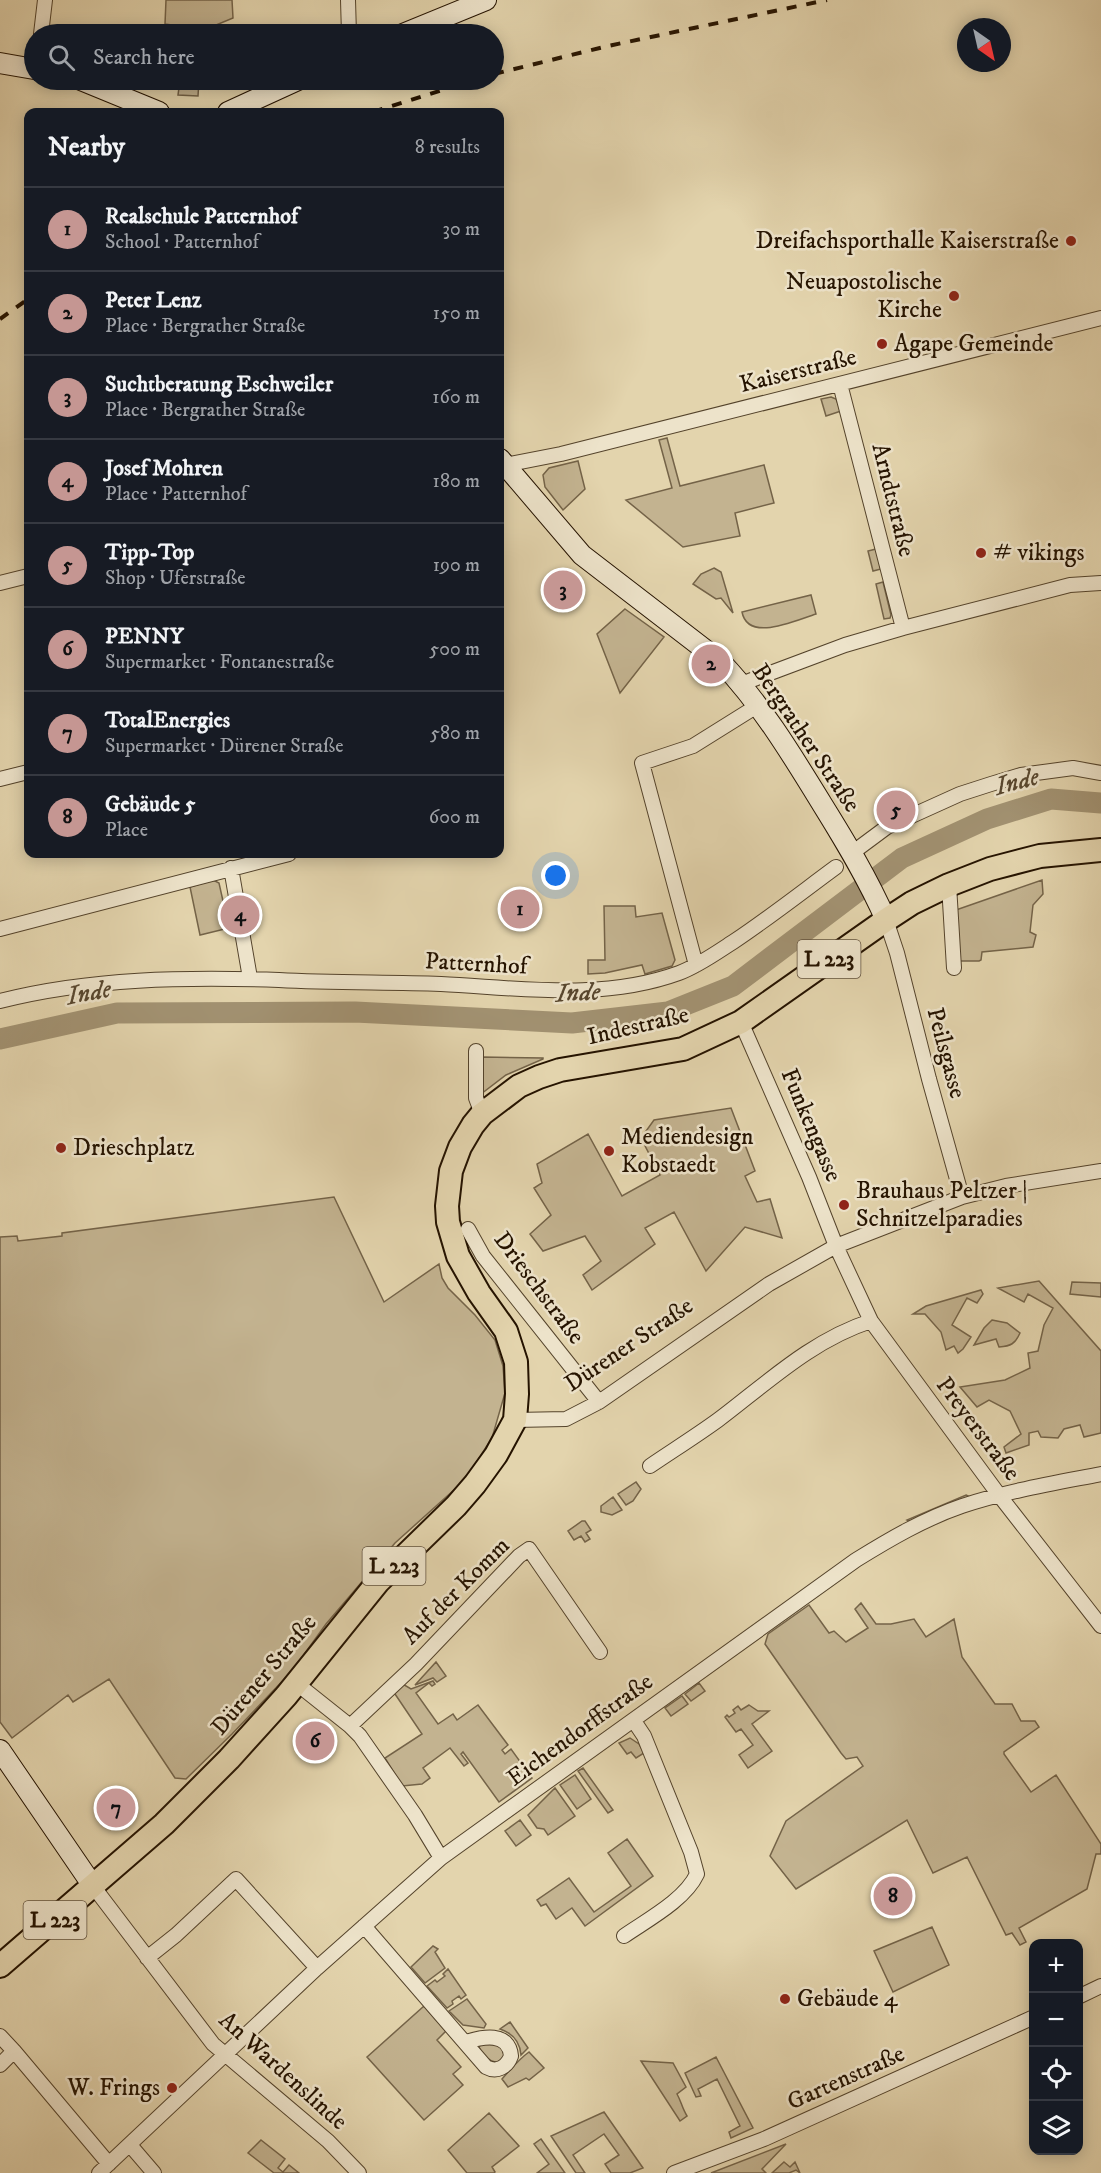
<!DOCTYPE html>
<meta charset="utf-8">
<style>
:root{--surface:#171b24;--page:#20242c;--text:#f1f3f6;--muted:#9ea1a6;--line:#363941;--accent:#c59692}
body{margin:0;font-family:"IM FELL DW Pica",serif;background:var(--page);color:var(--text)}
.controls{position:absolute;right:18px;bottom:18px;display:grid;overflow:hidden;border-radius:12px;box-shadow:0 3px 15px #0003}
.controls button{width:54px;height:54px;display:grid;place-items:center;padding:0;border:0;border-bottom:2px solid var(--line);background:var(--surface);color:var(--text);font:30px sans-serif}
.compass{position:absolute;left:957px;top:18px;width:54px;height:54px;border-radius:50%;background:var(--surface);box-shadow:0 3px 15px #0003;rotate:146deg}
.you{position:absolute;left:556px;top:876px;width:21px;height:21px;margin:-15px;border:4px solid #fff;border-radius:50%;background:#1a73e8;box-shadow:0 0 0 9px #1a73e833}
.badge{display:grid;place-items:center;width:39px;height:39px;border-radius:50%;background:var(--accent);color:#111;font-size:20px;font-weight:700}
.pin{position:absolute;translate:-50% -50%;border:3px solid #fff;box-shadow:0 2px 6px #0006}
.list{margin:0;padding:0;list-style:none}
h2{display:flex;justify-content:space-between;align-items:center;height:78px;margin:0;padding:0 24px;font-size:26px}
h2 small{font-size:20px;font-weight:400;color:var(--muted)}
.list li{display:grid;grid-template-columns:39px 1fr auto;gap:18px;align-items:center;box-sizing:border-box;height:84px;padding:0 24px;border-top:2px solid var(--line)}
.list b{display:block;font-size:22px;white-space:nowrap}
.list p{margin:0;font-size:20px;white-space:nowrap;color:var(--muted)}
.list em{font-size:20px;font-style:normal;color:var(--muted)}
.icon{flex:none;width:33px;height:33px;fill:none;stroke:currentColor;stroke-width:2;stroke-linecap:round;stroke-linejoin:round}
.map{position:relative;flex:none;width:1101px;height:2173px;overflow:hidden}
.search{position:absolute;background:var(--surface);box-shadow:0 3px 15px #0003;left:24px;top:24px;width:480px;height:66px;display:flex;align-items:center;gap:15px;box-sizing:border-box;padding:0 21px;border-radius:33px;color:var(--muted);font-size:22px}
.panel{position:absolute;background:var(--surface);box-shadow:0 3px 15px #0003;left:24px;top:108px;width:480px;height:750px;border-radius:12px}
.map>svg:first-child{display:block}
.green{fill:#c3b390;stroke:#746348;stroke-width:1.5}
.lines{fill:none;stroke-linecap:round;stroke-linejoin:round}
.river{stroke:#a29272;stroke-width:21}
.minor-casing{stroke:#54432b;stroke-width:16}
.secondary-casing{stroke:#251300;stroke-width:22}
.primary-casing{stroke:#251300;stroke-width:26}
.minor{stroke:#ede3ca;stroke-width:14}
.secondary{stroke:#ede3ca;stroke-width:20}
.primary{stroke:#e3d4ad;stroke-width:22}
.rail{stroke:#251300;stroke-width:4;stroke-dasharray:10 10;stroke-linecap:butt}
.poi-dot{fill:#8f2418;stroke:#ede3ca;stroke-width:2}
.labels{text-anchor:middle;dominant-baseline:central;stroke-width:5;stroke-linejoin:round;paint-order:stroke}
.shield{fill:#ede3ca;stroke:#61513d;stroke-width:1.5}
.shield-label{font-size:22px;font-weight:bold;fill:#251300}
.poi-label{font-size:24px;fill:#251300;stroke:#ede3ca;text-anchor:start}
.street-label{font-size:24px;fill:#251300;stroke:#ede3ca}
.water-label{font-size:26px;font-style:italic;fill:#57462e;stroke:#ede3ca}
</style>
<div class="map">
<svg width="1101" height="2173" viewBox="0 0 1101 2173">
<rect width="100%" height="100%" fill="#e3d4ad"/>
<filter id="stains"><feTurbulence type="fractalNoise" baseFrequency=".00333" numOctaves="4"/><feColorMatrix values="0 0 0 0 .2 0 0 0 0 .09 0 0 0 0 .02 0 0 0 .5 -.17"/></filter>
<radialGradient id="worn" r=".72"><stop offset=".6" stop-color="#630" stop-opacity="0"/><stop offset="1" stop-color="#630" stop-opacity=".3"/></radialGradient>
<path class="green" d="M166,0h66l1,18 -29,12v4h-20v-7l-19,-3z
M180,80h19l-1,16 -20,-1z
M831,397l5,2 5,12 -15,5 -5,-17z
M667,438l13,48 84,-21 10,38 -39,10 5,23 -57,11 -57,-47 46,-12 -13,-48z
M578,461l7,28 -22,21 -18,-23 -2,-12 6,-7z
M876,549l5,20 -8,2 -5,-20z
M714,568l7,4 12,41 -12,-15 -5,1 -23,-15 8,-10z
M883,582l8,33 -1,3 -6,1 -8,-35z
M811,595l5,19c-20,6 -68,29 -74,-2z
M625,609l39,28 -44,56 -23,-59z
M213,880l6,3 10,45 -29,7 -10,-48z
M1042,880l1,14 -10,11 -3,27 6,3 -3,12 -51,5 -1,8 -2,1h-19l-7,-50z
M604,906h31l1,11 26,-4 13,47 -3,6 -27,8 -3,-9 -37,8 -17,1v-14h17z
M482,1057l61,1v1l-37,16 -25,19z
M731,1108l24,63 -10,5 12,26 13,-3 12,39 -37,-11 -39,44 -32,-59 -29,16 10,16 -63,46 -9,-15 18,-14 -16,-25 -42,15 -13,-17 21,-19 -17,-27 8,-5 -5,-19 51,-30 34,62 38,-21 -19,-37 13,-18z
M334,1197l50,105 55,-38 3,14 6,10 27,27 20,25 8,26 2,27 -13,45 -27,42 -70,63 -69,81 -34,47 -60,63 -46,45 -11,-1 -66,-99 -36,23 -5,-7 -56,43 -12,-16v-485l17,-1 1,5 44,-5v-3z
M1039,1281l62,70v82l-17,4 -4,-12 -16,4 -6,9 -17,-1 -3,-6 -9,2v12l-23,8 -2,-6 17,-13 -11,-23 -21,-11 -12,7 -17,-20 45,-7 25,-12 -2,-15 10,-2 6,-26 9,-17 -25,-14 -4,8 -26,-14z
M1072,1282l29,1v14l-31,-3z
M981,1290l2,4 -6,9 -10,-5 -15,27 19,12 -8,12 -5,4 -4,-7 -8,4 -5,-18 -16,-18h-12l13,-8z
M992,1320l15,3 13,10c-5,11 -9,13 -21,14l-3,-8 -22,6 10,-17z
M636,1482l5,7 -8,12 -7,4 -8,-11z
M966,1495l4,2 -59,25 -4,-2z
M613,1497l9,13 -10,5 -11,-3v-6z
M582,1521h3l6,9 -5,3 4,6 -5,3 -4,-6 -7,4 -6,-9z
M861,1603l15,21h15l23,-5 12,18 28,-18 8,38 33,47h17l9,17h14l4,6 -35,25v2l27,38 25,-17 45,69v10h-5l-9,35 -68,39 7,14 -6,3 -8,-12 -6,2 -39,-78 -34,16 -26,-53 -111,69 -26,-33 16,-35 77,-55 -6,-9 -11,2 -5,-6 -76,-109 3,-10 41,-29 20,28 5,-2 12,11 22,-14 -13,-19z
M436,1662l10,14 -9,6 -4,-4 -18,7z
M433,1681l2,3 -3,2 -3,-3 -13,10 22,31 15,-10 4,6 21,-15 30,40 -6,5 3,4 6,-5 21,29 -33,24 -36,-50 -2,2 7,9 -4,3 -14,-18 -27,20 7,10 -8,6 -20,2 -17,-28 37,-24 -29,-43 8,-8 10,6z
M699,1683l6,8 -14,10 -6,-7z
M682,1696l6,8 -17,12 -6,-8z
M749,1705l9,6h11l-17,13 20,27 -24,17 -9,-13 14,-10 -12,-16 -5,3 -11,-15 2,-2 2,2 6,-4 -2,-3 5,-4 3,4z
M630,1738l9,6 5,9 -8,5 -5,-6 -4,2 -8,-11z
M583,1768l30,42 -5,3 -30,-42z
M575,1775l16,24 -14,10 -17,-24z
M555,1788l20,28 -27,19 -4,-6 -7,-1 -9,-13z
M520,1820l11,15 -15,11 -11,-15z
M627,1839l26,37 -68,50 -13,-18 -16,11 -10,-15 -5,2 -4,-6 32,-22 25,34 37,-26 -23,-33z
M932,1927l17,38 -56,27 -19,-41z
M433,1946l5,3 -3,3 10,16 -20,15 -14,-16z
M448,1969l18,26 -5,4 -2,-3 -7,5 1,3 -6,4 -20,-22 8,-6 2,2 8,-6 -2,-2z
M467,1999l19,25 -2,4 -21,-3 -14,-14z
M424,2006l22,25 -9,9 24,27 -8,7 10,11 -39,35 -57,-63z
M510,2022l18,26 -7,7c-1,-13 -9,-22 -21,-26z
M481,2044l20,1 4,13 -7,5c-9,-2 -16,-7 -19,-16z
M529,2052l15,16 -15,12 -3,-2 -18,9 -6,-8c8,-9 17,-20 27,-27z
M716,2057l37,71 -22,10 -2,-6 11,-6 -23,-47 -19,10 3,7 -5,1 -11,-24z
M641,2061l32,2 13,24 -9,7c4,7 5,14 10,22l-7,5z
M604,2112l39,56 -13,5h-19l-6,-9 14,-9 -15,-21 -31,21 12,18h-9l-25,-37z
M489,2113l30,33 -27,21 3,5 -1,1h-27l-19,-23z
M541,2139l24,34h-28l12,-9 -15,-20z
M261,2140l24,19 -7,9 5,4 6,-7 10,8h-25l-26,-20z
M786,2144l-24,25 4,4h-55z
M784,2162l6,5 5,-5 5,11 -4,-3 -7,3h-17z"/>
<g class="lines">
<path class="river" d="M0,1039l117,-26 238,-1 217,11 96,-11 65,-26 169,-128 85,-39 64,-20 50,4"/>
<g class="minor-casing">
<path id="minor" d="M348,0l1,34
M41,34l4,-34
M840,384l63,244
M500,466l61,-12 540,-136
M0,583l28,-7
M741,684l104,-39 58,-17 167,-43 31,-2
M0,779l28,-7
M852,853l35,-26 73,-33 31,-10 30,-9 52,-7 28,5
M231,868l19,110
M949,885l5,83
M886,920l11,33 32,126 33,118
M0,929l289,-75
M696,965l-54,-202 51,-17 64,-40
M0,1001c91,-23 185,-24 279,-21 54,3 108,2 162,4 80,4 161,17 238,-11 19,-7 37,-20 54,-31 36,-24 69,-50 103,-75
M741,1022l68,155 27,69 35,75 128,174 102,131
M476,1051v47l6,16
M468,1229l15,27 116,146
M515,1420l51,-1 33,-17 170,-118 67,-38 126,-49 44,-11 95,-15
M650,1466c22,-15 46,-30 68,-46 49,-37 94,-80 153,-99
M296,1683l54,43 10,10 55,79 26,43
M350,1726l66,-62 103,-108 10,-7 71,103
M93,1886l120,158 115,97 31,32
M364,1926l122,141c11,6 21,0 25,-11 -2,-25 -29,-19 -45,-14
M624,1936c23,-16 61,-36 73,-62l-6,-22 -47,-116 -10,-15
M147,1958l29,-23 60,-56 81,89
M1078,1997l23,-11
M0,2036l14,15
M0,2065l14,-14 95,113
M130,2145l24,28
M99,2173l218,-205 124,-110 415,-298c34,-21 68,-41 106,-54 45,-15 93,-23 139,-32
M674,2173l90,-34 270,-122"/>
</g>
<g class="secondary-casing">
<path id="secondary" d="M403,34l83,-34
M0,63l34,6
M81,80l78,32
M228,112l70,-32
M500,459l82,96 139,107c40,42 71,93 101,142 23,37 46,75 64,116
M0,1750l93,136"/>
</g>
<g class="primary-casing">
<path id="primary" d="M0,1966l164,-142 65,-65 57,-63 92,-114 78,-76 19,-22 21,-29 19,-35 2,-26 -1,-32 -10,-31 -27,-38 -21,-37 -10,-34 -1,-16 4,-35 9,-24 13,-22 9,-11 37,-28 20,-9 21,-7 123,-21 58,-27 145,-102 26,-17 37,-18 41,-16 50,-13 61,-6"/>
</g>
<use href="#minor" class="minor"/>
<use href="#secondary" class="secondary"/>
<use href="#primary" class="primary"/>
<path class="rail" d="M494,74l114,-28 219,-46
M373,112l101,-32
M0,319l28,-20"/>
</g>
<g class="poi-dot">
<circle cx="1071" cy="241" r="6"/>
<circle cx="954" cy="296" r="6"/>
<circle cx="882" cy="344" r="6"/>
<circle cx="981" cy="553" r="6"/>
<circle cx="61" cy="1148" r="6"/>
<circle cx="609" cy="1151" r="6"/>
<circle cx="844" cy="1205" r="6"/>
<circle cx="785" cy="1999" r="6"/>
<circle cx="172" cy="2088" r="6"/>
</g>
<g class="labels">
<g class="shield">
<rect x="797.5" y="940" width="63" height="38" rx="4.5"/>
<rect x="362.5" y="1547" width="63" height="38" rx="4.5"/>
<rect x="23.5" y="1901" width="63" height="38" rx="4.5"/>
</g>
<g class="shield-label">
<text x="829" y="959">L 223</text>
<text x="394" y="1566">L 223</text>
<text x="55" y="1920">L 223</text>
</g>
<g class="poi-label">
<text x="1059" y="241" text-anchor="end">Dreifachsporthalle Kaiserstraße</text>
<text x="942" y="282" text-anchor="end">Neuapostolische<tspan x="942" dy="28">Kirche</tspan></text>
<text x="894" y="344">Agape Gemeinde</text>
<text x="993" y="553"># vikings</text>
<text x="621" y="1137">Mediendesign<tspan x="621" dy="28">Kobstaedt</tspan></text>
<text x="73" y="1148">Drieschplatz</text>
<text x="856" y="1191">Brauhaus Peltzer |<tspan x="856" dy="28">Schnitzelparadies</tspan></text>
<text x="797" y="1999">Gebäude 4</text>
<text x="160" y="2088" text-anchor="end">W. Frings</text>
</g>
<g class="street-label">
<text transform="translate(798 371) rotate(-14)">Kaiserstraße</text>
<text transform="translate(893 500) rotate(76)">Arndtstraße</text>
<text transform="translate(806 738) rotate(56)">Bergrather Straße</text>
<text transform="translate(476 964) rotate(3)">Patternhof</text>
<text transform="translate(638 1026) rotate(-13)">Indestraße</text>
<text transform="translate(946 1053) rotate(75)">Peilsgasse</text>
<text transform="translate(811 1125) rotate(67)">Funkengasse</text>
<text transform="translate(539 1288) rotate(53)">Drieschstraße</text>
<text transform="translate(629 1345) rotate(-34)">Dürener Straße</text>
<text transform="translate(978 1429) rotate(53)">Preyerstraße</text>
<text transform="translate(456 1591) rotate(-45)">Auf der Komm</text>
<text transform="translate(264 1675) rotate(-50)">Dürener Straße</text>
<text transform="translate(580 1730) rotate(-36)">Eichendorffstraße</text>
<text transform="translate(283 2071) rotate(42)">An Wardenslinde</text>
<text transform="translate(846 2078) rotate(-24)">Gartenstraße</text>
</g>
<g class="water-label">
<text transform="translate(1017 782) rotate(-15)">Inde</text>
<text transform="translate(89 993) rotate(-11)">Inde</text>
<text transform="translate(578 993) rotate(-3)">Inde</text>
</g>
</g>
<rect width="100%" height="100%" filter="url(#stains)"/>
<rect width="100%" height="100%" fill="url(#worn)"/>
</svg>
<div class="controls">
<button>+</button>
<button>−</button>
<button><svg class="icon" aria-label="locate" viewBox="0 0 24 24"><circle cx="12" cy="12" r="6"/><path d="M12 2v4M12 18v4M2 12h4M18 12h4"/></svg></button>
<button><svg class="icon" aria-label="layers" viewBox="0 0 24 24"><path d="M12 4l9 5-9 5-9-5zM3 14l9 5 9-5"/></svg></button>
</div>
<svg class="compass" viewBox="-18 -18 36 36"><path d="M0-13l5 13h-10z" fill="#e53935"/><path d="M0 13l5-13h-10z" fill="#9ea1a6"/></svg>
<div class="you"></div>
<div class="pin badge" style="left:520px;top:909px">1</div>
<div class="pin badge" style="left:711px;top:664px">2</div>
<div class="pin badge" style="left:563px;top:590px">3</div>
<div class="pin badge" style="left:240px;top:915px">4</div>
<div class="pin badge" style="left:896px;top:810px">5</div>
<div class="pin badge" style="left:315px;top:1741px">6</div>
<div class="pin badge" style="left:116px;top:1808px">7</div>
<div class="pin badge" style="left:893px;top:1896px">8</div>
<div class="search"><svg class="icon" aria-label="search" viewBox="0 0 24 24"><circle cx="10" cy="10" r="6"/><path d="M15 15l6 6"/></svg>Search here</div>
<section class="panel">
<h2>Nearby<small>8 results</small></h2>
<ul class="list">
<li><span class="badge">1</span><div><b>Realschule Patternhof</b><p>School · Patternhof</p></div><em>30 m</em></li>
<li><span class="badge">2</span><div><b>Peter Lenz</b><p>Place · Bergrather Straße</p></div><em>150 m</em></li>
<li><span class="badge">3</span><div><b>Suchtberatung Eschweiler</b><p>Place · Bergrather Straße</p></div><em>160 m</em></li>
<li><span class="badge">4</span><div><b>Josef Mohren</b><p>Place · Patternhof</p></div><em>180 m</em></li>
<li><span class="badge">5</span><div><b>Tipp-Top</b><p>Shop · Uferstraße</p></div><em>190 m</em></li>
<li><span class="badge">6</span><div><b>PENNY</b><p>Supermarket · Fontanestraße</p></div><em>500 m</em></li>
<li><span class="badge">7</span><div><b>TotalEnergies</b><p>Supermarket · Dürener Straße</p></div><em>580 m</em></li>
<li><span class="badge">8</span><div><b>Gebäude 5</b><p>Place</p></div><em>600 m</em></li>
</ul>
</section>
</div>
